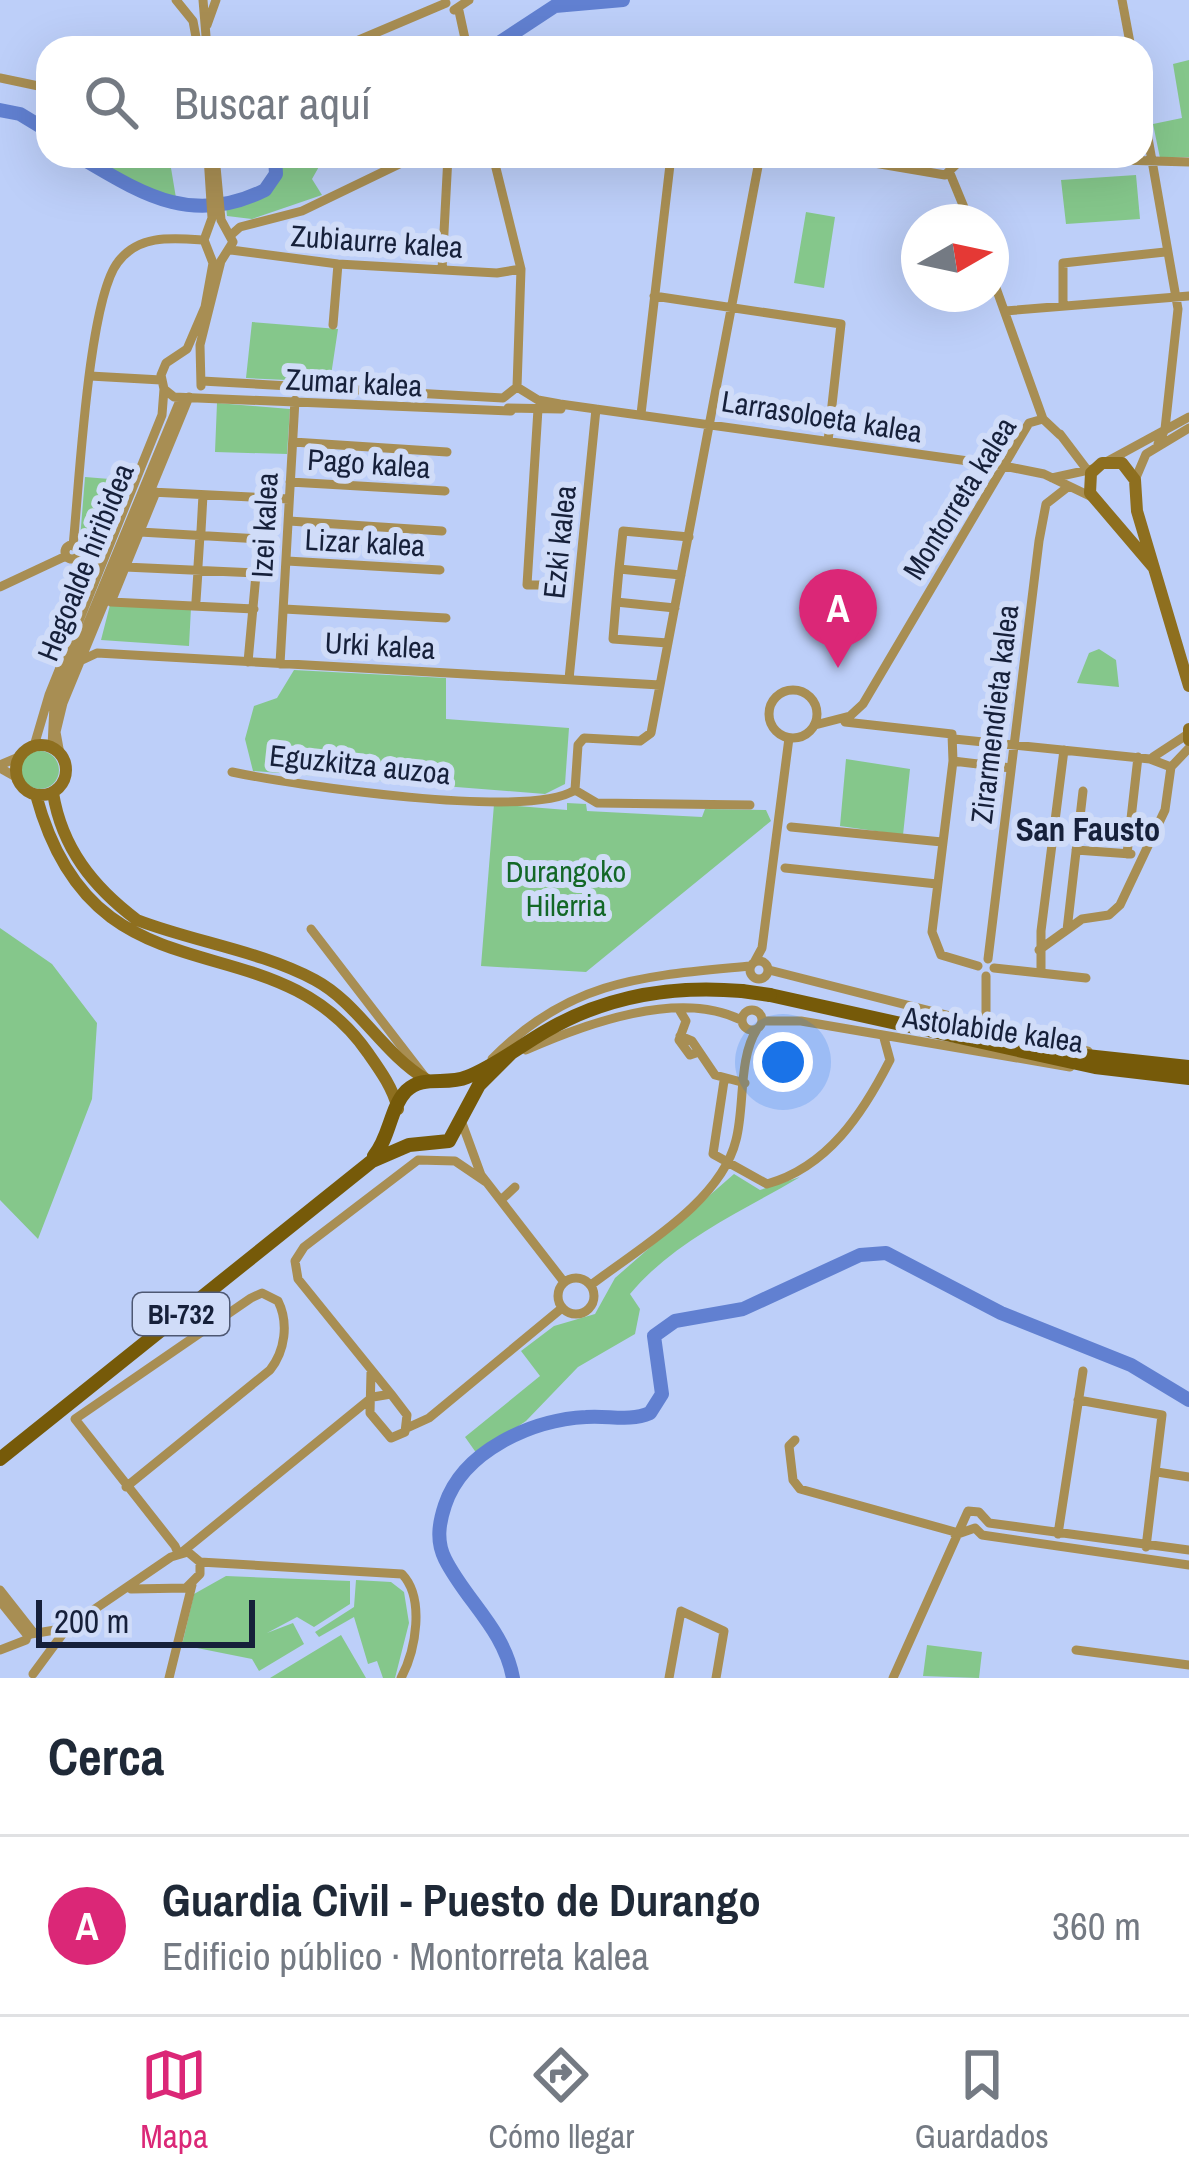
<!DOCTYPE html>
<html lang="es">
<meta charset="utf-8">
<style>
:root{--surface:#fff;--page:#f2f2f3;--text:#1f2937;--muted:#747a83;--line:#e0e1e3;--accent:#db2777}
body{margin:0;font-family:"Archivo Narrow",sans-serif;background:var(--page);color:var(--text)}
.compass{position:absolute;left:901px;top:204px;width:108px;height:108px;border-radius:50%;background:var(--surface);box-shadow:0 12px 48px #0002;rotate:81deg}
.scale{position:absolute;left:36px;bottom:30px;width:219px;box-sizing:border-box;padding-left:12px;border:6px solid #16203a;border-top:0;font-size:33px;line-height:42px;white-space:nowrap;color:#16203a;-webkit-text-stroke:9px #d0dcf8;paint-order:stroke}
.you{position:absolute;left:783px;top:1062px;width:42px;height:42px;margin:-30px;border:9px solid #fff;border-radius:50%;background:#1a73e8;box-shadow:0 0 0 18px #1a73e833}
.badge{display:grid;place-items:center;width:78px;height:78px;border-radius:50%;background:var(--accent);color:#fff;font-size:39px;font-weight:700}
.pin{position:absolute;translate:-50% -99px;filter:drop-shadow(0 3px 6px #0008)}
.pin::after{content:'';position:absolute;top:63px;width:42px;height:36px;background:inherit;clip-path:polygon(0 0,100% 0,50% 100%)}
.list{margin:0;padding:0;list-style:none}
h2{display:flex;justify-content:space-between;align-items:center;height:156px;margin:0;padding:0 48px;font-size:51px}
h2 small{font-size:39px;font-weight:400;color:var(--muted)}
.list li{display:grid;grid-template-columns:78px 1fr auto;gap:36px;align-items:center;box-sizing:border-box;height:180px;padding:0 48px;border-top:3px solid var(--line)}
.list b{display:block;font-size:45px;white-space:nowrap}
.list p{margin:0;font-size:39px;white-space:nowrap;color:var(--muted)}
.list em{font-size:39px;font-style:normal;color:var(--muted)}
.icon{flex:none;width:66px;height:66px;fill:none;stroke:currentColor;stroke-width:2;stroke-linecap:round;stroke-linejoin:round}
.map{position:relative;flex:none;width:1189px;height:1678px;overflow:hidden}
.search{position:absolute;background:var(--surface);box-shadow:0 12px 48px #0002;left:36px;right:36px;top:36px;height:132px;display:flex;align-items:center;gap:30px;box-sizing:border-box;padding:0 42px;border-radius:36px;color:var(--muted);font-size:45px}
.sheet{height:336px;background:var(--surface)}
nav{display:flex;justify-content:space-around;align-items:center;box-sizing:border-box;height:168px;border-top:3px solid var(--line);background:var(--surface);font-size:33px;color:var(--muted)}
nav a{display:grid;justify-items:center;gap:6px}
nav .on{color:var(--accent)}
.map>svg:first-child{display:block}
.green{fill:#85c78b}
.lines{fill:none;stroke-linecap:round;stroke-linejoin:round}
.river{stroke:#6180d1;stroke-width:14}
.street{stroke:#a88e53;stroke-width:9}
.secondary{stroke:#8e6f1f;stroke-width:12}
.primary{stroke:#765a09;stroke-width:14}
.primary-bridge{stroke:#765a09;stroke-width:14}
.labels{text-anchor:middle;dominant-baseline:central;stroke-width:12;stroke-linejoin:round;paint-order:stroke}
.shield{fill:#d0dcf8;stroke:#4e5873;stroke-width:3}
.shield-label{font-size:27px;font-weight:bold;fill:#16203a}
.street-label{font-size:30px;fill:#16203a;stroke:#d0dcf8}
.park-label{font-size:30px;fill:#136827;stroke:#d0dcf8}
.neighbourhood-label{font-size:33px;font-weight:bold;fill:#16203a;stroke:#d0dcf8}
</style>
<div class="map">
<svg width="1189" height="1678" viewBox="0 0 1189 1678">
<rect width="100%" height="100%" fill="#bdcff9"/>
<path class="green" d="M1189,60v97l-29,1 -7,-34 29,-6 -9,-54z
M100,156h69l8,48 -25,-5 -57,-39z
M279,156h46l-13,23 10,16 -70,24 -25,-3 -1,-10 30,-6 19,-14z
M1136,175l4,44 -74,5 -5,-44z
M806,212l29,5 -11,71 -30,-5z
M252,322l86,7 -8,53 -84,-4z
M217,403l73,6 -3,45 -72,-2z
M127,467l6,3 -31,78 -18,4 -4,-13 5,-62 37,3z
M110,605l81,3 -2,38 -88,-6z
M1099,649l17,11 3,27 -42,-4 12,-30z
M294,670l152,8v41l123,9 -4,56 -20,10 -292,-23 -8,-32 9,-33 23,-8z
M21 770a19 19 0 1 1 38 0a19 19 0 1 1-38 0Z
M846,759l64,10 -7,66 -63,-9z
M567,803l19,1 1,7 115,6 3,-8 61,1 5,11 -185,151 -105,-6 13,-162 73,6z
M0,928l52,36 45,59 -5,76 -54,140 -38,-39z
M734,1174l26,16 40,-13c-59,35 -125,63 -170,117l10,15 -5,25 -57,33 -52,54 -49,33 -12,-17 75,-61 -19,-25 33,-25 41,-12 20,-36z
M226,1576l124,5v23l-36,23 -17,-10 -30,16 26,-10 11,21 -45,27 -7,-12 -70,-14 12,-51z
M356,1580l35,2 13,10 5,31 -14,55h-12l-6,-17 -9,3 -14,-47 -35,20 -4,-5 39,-25z
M341,1635l25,43h-96z
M927,1645l55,7 -3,26 -56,-2z"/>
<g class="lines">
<path class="river" d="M491,48l64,-42 68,-6
M0,110l20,4 28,17
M78,156c63,37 113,71 187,34l11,-16 -1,-18
M513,1678c-9,-49 -47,-77 -68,-119 -9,-18 -6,-36 0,-54 18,-54 86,-85 141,-88 22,-2 43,5 64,-4l12,-19 -8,-58 21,-15 68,-12 117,-54 26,-2 115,60 130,52 58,35"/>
<path class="street" d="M176,0l17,21 5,27
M203,0l4,48
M1122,0l9,48
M454,10l15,-10
M459,11l8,37
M207,25l9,-25
M340,48l106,-45
M0,78l48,10
M1141,98l37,211 -13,120 -7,15
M493,156l28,113 -4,118
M833,156l112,19 17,-16 14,-3
M981,156l208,6
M949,171l21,51
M231,235l9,-8 62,-16 114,-55
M204,240l9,23 -8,44 -18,42 -21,14 -5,12 3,14 10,8 337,14
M204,240l8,-22 -4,-62
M231,250l107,14 159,9 24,-4
M442,270l6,-114
M991,274l52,145 17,16
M654,296l187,28 -13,117
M1063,305v-42l102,-11
M1005,311l184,-15
M333,325l5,-61
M90,376l71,4
M202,381l301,17
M201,386l-1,-41 21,-84 12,-19 -12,-22 -6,-64
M503,398l14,-11 21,13 22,4 444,62 40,8 50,24
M508,408l53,1
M538,409l-11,176h13
M641,414l30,-258
M1060,434l31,41
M293,442l154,10
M1108,461l81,-44
M1052,478l41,-9
M1135,480l11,-26 43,-26
M290,482l155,9
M151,492l138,7
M156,492l-45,110 143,7
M289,521l153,10
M201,531l2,-36
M140,532l119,7
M65 552a7 7 0 1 1 14 0a7 7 0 1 1-14 0Z
M73,546c6,-57 15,-246 45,-284 21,-28 55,-24 86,-22
M287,561l153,9
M198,566l2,-31
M125,567l132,6
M619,569l4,-38 66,6
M0,587l66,-31
M196,601l2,-30
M616,602l-3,37 55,4
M675,608l-59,-6 3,-33 62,6
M284,609l162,9
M80,661l17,-8 563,32
M248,662l15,-164
M280,664l15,-264
M569,679l27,-270
M769 714a24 24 0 1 1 48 0a24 24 0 1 1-48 0Z
M845,722l107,12 1,27
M815,725l35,-9 13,-12 166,-281 14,-4
M954,739l196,20 21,8
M34,746l15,-51 113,-280 2,-26
M52,747l2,-42 127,-307
M60,754l-4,-22 7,-29 126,-306
M1153,757l35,-23
M0,765l19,-8
M1171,767l18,-19
M0,768l16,9
M232,772c61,13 297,48 343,18
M750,805l-153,-2 -22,-13 3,-45 6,-7 56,3 11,-8 109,-577
M791,827l151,15
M1076,850l55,4
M1127,854l11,-97
M785,868l152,16
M311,929l114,148
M1067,930l16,-139
M1039,950l43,-31 27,-4 11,-10 45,-95 6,-43
M988,959l51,-418 7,-37 23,-18
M750 970a9 9 0 1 1 18 0a9 9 0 1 1-18 0Z
M755,961l7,-13 27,-210
M978,966l-37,-11 -9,-23 21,-171 58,7
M994,968l92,10
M769,970l319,81
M1041,972v-41l23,-181
M986,976v40l13,10
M742 1020a10 10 0 1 1 20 0a10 10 0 1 1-20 0Z
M680,1011l6,10 -7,19 11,15 6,-2
M762,1021h39l269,46
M680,1036l12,5 23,34 30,8
M526,1050c59,-26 153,-61 215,-30
M492,1059c79,-81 155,-83 259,-93
M724,1081l-11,73 54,30c61,-17 96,-71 123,-124l-6,-22
M462,1123l19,52 83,107
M501,1200l14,-13
M558 1296a18 18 0 1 1 36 0a18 18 0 1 1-36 0Z
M591,1285c48,-37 130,-83 145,-145 9,-34 2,-81 21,-111
M371,1372l-1,41 21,25 14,-6 2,-17 -16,-21 -18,3
M391,1394l-93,-115 -3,-18 9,-14 114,-87 37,1 31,21
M1078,1400l84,15 -16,132
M407,1428l22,-10 133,-110
M795,1440l-6,6 4,34 7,9 155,43
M1157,1472l32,5
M126,1487l144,-117c15,-19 19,-47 8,-69l-16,-8 -11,5 -176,121 100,127 3,7
M1058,1534l25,-163
M955,1535l20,-7 7,7 207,30
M181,1553l189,-154
M200,1562l202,12c23,24 14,76 -1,104
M0,1590l33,42
M0,1601l28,35
M31,1634l36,-6
M0,1650l26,-10
M1076,1650l113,15
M33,1674l34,-46 104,-71 17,-5 12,10v12l-14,14 -55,1
M169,1678l23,-93
M669,1678l12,-67 43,20 -8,47
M893,1678l75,-167 11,1 10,11 200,27"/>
<path class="secondary" d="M1154,568l-64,-75 1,-20 11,-10h20l13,17 2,31 52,175
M1189,729v11
M16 770a25 25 0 1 1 50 0a25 25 0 1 1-50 0Z
M53,793c9,55 40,94 84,127 57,22 124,31 178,60 43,23 67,73 112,100
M36,795c59,218 235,118 332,258 12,17 25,35 30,56"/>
<path class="primary" d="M770,995l325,72 94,11
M1077,1055l112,12
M374,1156c16,-19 16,-48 32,-65 17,-17 40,-5 61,-14 28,-11 53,-31 79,-46 61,-36 127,-46 196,-40
M0,1459l372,-298 37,-16 40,-4 30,-56 32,-32"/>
<path class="primary-bridge" d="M742,991l28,4"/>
</g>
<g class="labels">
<rect class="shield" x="133" y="1293" width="96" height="42" rx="9"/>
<g class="shield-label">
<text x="181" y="1314">BI-732</text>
</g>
<g class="street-label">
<text transform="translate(377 241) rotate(4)">Zubiaurre kalea</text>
<text transform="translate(354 382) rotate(3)">Zumar kalea</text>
<text transform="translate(822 416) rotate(9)">Larrasoloeta kalea</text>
<text transform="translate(369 463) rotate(4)">Pago kalea</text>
<text transform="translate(959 498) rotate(-58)">Montorreta kalea</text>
<text transform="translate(264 525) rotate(-87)">Izei kalea</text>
<text transform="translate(365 542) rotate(3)">Lizar kalea</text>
<text transform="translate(559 542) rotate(-84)">Ezki kalea</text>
<text transform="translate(85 562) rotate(-68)">Hegoalde hiribidea</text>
<text transform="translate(380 645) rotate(3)">Urki kalea</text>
<text transform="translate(994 714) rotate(-83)">Zirarmendieta kalea</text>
<text transform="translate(360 764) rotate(6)">Eguzkitza auzoa</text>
<text transform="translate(993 1029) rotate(8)">Astolabide kalea</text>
</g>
<g class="park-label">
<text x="566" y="871">Durangoko<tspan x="566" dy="34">Hilerria</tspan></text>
</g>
<g class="neighbourhood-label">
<text x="1088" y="829">San Fausto</text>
</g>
</g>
</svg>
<svg class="compass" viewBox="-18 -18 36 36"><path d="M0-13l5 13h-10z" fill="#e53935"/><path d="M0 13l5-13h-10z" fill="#747a83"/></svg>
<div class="scale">200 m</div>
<div class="you"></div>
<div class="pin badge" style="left:838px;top:668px">A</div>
<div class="search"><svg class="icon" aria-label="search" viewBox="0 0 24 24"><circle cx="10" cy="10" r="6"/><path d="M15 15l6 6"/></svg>Buscar aquí</div>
</div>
<section class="sheet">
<h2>Cerca<small></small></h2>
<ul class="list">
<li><span class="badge">A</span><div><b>Guardia Civil - Puesto de Durango</b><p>Edificio público · Montorreta kalea</p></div><em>360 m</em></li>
</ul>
</section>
<nav>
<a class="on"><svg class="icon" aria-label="map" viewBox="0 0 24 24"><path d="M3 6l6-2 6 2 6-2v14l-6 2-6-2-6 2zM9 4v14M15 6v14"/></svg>Mapa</a>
<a><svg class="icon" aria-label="directions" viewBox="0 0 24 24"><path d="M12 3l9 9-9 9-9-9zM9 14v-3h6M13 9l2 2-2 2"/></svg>Cómo llegar</a>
<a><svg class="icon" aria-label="saved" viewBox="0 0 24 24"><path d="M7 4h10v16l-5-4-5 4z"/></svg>Guardados</a>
</nav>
